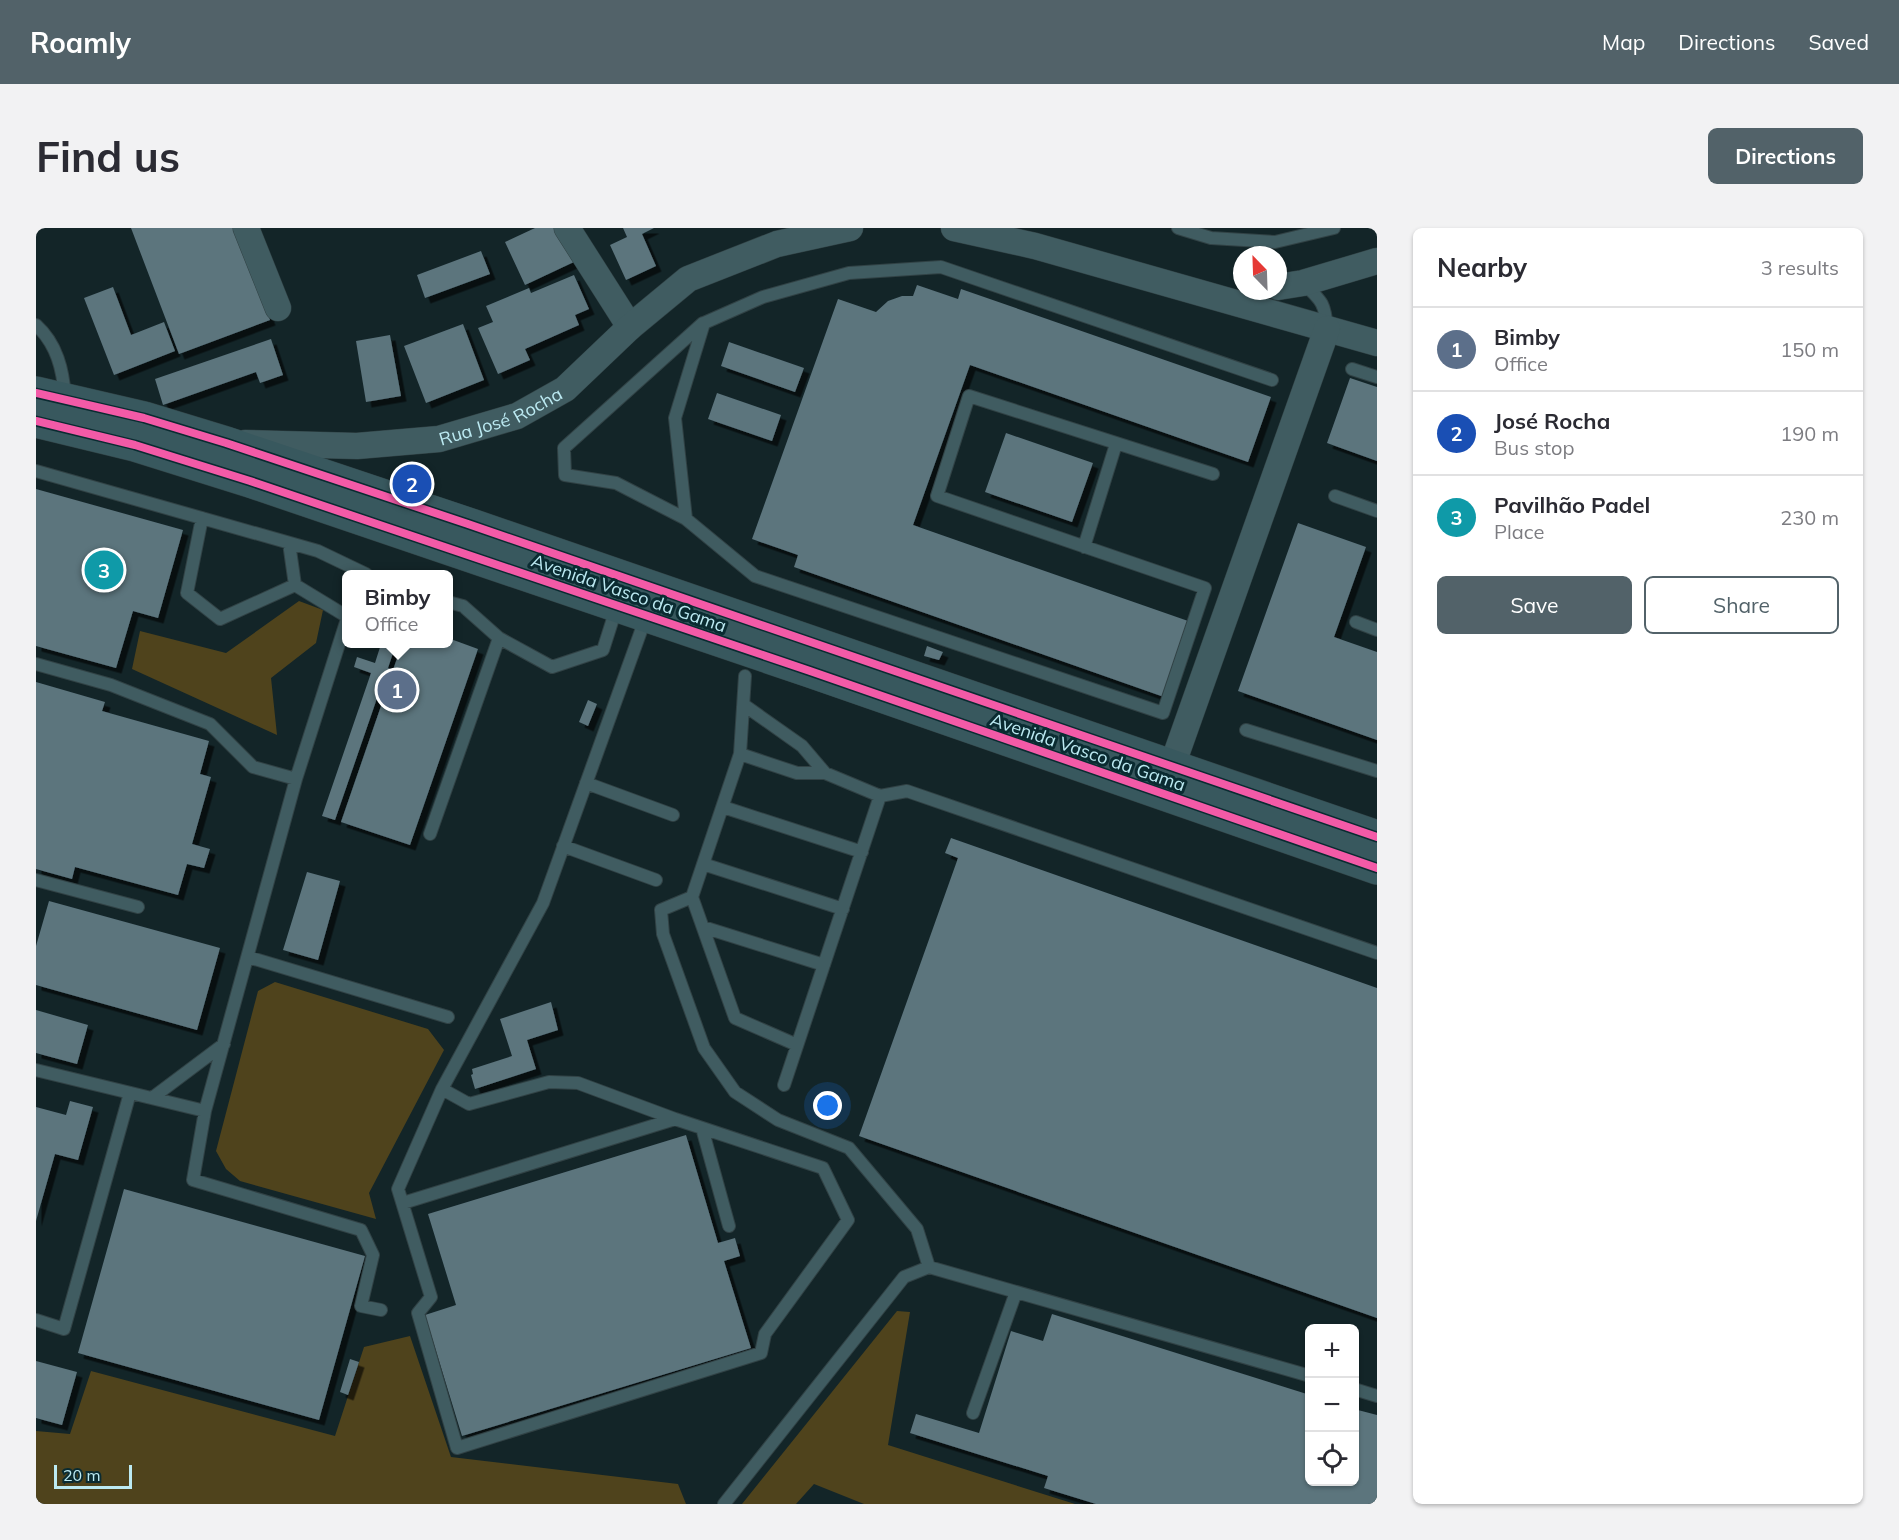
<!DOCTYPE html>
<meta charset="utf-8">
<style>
:root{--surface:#fff;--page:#f2f2f3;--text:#2b2b33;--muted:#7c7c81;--line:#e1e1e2;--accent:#526269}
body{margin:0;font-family:Mulish,sans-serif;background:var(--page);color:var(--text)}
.controls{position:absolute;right:18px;bottom:18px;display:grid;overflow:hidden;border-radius:9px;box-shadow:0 2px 4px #0004}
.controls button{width:54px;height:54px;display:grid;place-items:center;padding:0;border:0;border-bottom:2px solid var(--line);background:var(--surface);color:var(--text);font:30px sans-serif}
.compass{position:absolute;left:1197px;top:18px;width:54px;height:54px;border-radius:50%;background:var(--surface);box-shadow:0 2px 4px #0004;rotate:337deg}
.scale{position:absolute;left:18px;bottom:15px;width:78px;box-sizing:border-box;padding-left:6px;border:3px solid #bceaf2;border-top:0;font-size:16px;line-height:21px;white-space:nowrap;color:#bceaf2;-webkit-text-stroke:4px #0a2b31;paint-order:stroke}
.you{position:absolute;left:792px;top:878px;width:21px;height:21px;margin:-15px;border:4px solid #fff;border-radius:50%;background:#1a73e8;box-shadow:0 0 0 9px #1a73e833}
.badge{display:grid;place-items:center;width:39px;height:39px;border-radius:50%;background:var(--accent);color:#fff;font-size:20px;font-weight:700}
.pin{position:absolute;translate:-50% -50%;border:3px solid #fff;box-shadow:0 2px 6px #0006}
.popup{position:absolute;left:306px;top:342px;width:111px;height:78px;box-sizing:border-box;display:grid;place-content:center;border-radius:9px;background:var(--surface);filter:drop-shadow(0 2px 4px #0005);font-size:20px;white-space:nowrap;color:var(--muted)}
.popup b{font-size:22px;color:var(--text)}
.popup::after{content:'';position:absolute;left:50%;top:100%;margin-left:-12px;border:12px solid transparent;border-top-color:var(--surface)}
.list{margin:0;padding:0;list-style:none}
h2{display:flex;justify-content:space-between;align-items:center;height:78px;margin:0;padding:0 24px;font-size:26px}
h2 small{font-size:20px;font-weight:400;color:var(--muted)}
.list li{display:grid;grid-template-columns:39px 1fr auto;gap:18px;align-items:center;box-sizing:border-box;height:84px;padding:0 24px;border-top:2px solid var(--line)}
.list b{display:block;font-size:22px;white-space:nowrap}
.list p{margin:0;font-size:20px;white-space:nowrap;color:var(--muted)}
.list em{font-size:20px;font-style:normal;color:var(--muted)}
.actions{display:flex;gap:12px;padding:18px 24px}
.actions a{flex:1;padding:14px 0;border:2px solid var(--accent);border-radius:9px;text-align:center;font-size:21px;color:var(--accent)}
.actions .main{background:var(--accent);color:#fff}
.icon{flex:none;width:33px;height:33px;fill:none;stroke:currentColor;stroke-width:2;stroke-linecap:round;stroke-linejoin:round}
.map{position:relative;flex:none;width:1341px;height:1276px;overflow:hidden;border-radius:9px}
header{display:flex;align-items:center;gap:36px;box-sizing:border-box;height:84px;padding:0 30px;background:var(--accent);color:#fff}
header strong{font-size:28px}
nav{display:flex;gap:33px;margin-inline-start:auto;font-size:21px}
.intro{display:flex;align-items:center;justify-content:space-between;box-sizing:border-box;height:144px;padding:0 36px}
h1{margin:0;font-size:42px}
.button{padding:15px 27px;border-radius:9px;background:var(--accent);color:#fff;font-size:21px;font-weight:700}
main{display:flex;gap:36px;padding:0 36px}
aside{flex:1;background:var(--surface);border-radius:9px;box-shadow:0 2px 4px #0004}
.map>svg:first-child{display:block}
.green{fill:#4f431c}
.building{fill:#5c747d;filter:url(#shadow)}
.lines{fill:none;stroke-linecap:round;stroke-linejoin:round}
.service-casing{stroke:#314245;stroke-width:14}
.minor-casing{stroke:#314245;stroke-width:27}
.primary-casing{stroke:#314245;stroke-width:34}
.service{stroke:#405c61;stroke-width:12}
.minor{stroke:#405c61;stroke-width:26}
.primary{stroke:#38585e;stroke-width:33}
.cycleway-casing{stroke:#0a2b31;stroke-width:11}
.cycleway{stroke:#f35aa7;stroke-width:8}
.labels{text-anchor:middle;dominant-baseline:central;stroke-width:6;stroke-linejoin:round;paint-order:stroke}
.street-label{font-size:18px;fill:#bceaf2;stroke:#0a2b31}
</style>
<header>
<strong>Roamly</strong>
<nav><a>Map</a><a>Directions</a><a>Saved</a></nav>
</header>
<div class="intro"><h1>Find us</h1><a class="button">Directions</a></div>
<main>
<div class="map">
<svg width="1341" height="1276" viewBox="0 0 1341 1276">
<defs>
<filter id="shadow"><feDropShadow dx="5.5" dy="5.5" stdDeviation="0" flood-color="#0009"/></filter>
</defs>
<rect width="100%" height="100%" fill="#132528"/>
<path class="green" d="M263,373l24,9 -7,33 -45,35 6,57 -145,-66 8,-38 86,22z
M239,754l153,47 16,21 -75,143 7,26 -136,-38 -14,-12 -10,-18 42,-160z
M861,1083l13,1 -22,133 187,59h-211l-50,-20 -18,20h-54z
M374,1108l41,121 227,27 8,20h-650v-73l34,3 21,-63 244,65 29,-89z"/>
<path class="building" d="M95,0h105l34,92 -91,34z
M499,0h25l16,33 -51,24 -20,-43z
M587,0h31l-12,6 14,32 -30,14 -16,-35 17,-8z
M445,23l9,23 -65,24 -8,-23z
M538,47l15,34 -14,6 4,10 -54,24 5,11 -32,14 -20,-46 15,-6 -7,-16 43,-18 2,5z
M881,57l41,14 3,-10 310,108 -23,65 -278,-97 -57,160 278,97 -27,75 -370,-130 4,-12 -46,-16 86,-240 38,13 12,-11 14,-5h11z
M77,59l18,48 33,-13 11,29 -61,24 -30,-77z
M427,96l21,56 -58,23 -22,-57z
M354,107l11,61 -35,6 -10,-61z
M235,111l12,36 -23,8 -4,-11 -93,33 -8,-26z
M693,114l75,26 -9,24 -74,-26z
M1314,150l27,9v74l-50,-18z
M681,165l64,22 -9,26 -64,-22z
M970,205l87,30 -21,59 -87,-30z
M0,261l147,41 -25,88 -25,-7 -17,57 -80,-22z
M1262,295l68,24 -32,90 43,15v88l-139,-49z
M412,410l30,11 -68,196 -69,-23 49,-142 -6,-2 -49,142 -13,-4 49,-143 -17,-6 3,-10 18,6 6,-19h15l-8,24 5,2 9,-26h46z
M891,418l16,6 -4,8 -15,-4z
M0,454l69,20 -3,9 107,30 -9,33 11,3 -19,67 18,5 -6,19 -17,-4 -9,31 -103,-28 -3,12 -36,-10z
M552,472l9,4 -9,22 -9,-4z
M915,610l426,150v330l-518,-182 99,-278 -13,-5z
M271,644l33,9 -22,79 -35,-10z
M13,673l171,47 -23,82 -161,-45v-39z
M515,774l7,28 -31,10 9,29 -61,20 -4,-14 2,-1 -1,-5 40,-13 -12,-37z
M0,782l52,15 -11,39 -41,-11z
M34,873l23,6 -15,53 -23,-6 -19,67v-114l30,8z
M650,907l32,108 17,-5 5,18 -16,5 27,87 -289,88 -37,-121 31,-10 -28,-91z
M88,961l241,67 -46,164 -241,-67z
M1016,1086l258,81v87h44v-73l23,6v89h-281l-52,-16 4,-12 -138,-43 6,-19 63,19 32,-102 32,10z
M314,1131l9,3 -11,33 -8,-3z
M0,1133l41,11 -15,53 -26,-7z"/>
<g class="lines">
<g class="service-casing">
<path id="service" d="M1142,0l33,10 64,4 59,-14
M1267,55c19,18 22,20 24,46
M0,97c21,19 27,45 29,72
M1316,141l25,8
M0,243l282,80 48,23
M1177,246l-244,-78 -32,100 268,92 -42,125 -408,-137 -69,-57 -11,-101 29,-95 59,-26 86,-24 92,-6 331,113
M1299,268l42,15
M166,290l-15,75 33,26 75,-34
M650,291l-70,-36 -51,-8 -1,-27 139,-125
M253,315l6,42 51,31
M1048,319l32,-103
M412,374l15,4 36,32 53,29 51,-17 14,-44
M1320,394l21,8
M0,436l75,21 99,39 43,43 43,12
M708,477l58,41 23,27
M1210,502l131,41
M704,526l5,-78
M550,555l87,32
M844,568l-55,-23h-28l-57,-19 -48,143 -31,13 2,24 41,114 31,44 43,28 71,28 68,81 12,38 381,109
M687,579l139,45
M394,606l69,-196
M527,618l93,34
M667,636l140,45
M0,652l102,27
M656,669l43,121 62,27
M667,699l121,38
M212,729l200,60
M0,842l169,41 91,-332 50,-157
M748,857l96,-289 27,-5 470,162
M406,861l27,15 80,-22 29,1 97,36 148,49 25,52 -83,114 -4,19 -304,95 -39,-135 13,-16 -33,-108 44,-100 101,-186 103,-286
M116,870l72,-54
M169,883l-12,69 168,50 12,25 -12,51 20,4
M666,900l27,98
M367,975l272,-84
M0,1092l28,9 66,-236
M1318,1161l23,7
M937,1185l43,-121
M688,1276l180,-227 25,-10"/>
</g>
<g class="minor-casing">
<g id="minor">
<path d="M210,0l32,80"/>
<path d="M531,0l63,99"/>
<path d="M918,0l81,18 342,97"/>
<path d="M1242,59l25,-4 74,-22"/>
<path id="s1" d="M209,215l112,3 82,-7 78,-23 48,-27 65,-62 58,-48 89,-35 73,-16"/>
<path d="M1136,538l155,-437"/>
</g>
</g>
<g class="primary-casing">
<path id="primary" d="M0,165l108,25 82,25 242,81 909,313
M0,193l99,24 115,36 560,190 567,197"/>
</g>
<use href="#service" class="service"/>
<use href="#minor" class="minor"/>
<use href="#primary" class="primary"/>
<g class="cycleway-casing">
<path id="cycleway" d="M0,165l108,25 82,25 242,81 909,313
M0,193l99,24 115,36 560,190 567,197"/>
</g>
<use href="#cycleway" class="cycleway"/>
</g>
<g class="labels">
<g class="street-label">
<text stroke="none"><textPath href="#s1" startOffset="260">Rua José Rocha</textPath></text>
<text transform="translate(593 365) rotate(19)">Avenida Vasco da Gama</text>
<text transform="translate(1052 524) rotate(19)">Avenida Vasco da Gama</text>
</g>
</g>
</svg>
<div class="controls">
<button>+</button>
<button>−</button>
<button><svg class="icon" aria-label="locate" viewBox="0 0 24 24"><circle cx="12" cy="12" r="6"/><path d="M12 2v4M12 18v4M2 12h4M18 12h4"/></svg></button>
</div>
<svg class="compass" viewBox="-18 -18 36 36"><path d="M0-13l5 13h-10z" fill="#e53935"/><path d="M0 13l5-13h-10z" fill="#7c7c81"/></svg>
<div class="scale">20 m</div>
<div class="you"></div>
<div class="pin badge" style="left:361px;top:462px;background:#5c6f8a">1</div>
<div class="popup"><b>Bimby</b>Office</div>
<div class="pin badge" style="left:376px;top:256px;background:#1a4fb4">2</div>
<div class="pin badge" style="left:68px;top:342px;background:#0f9aa8">3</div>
</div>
<aside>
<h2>Nearby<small>3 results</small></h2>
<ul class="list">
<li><span class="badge" style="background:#5c6f8a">1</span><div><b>Bimby</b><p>Office</p></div><em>150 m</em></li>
<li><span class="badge" style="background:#1a4fb4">2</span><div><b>José Rocha</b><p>Bus stop</p></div><em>190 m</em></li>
<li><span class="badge" style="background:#0f9aa8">3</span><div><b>Pavilhão Padel</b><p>Place</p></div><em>230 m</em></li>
</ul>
<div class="actions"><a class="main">Save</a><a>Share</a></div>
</aside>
</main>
